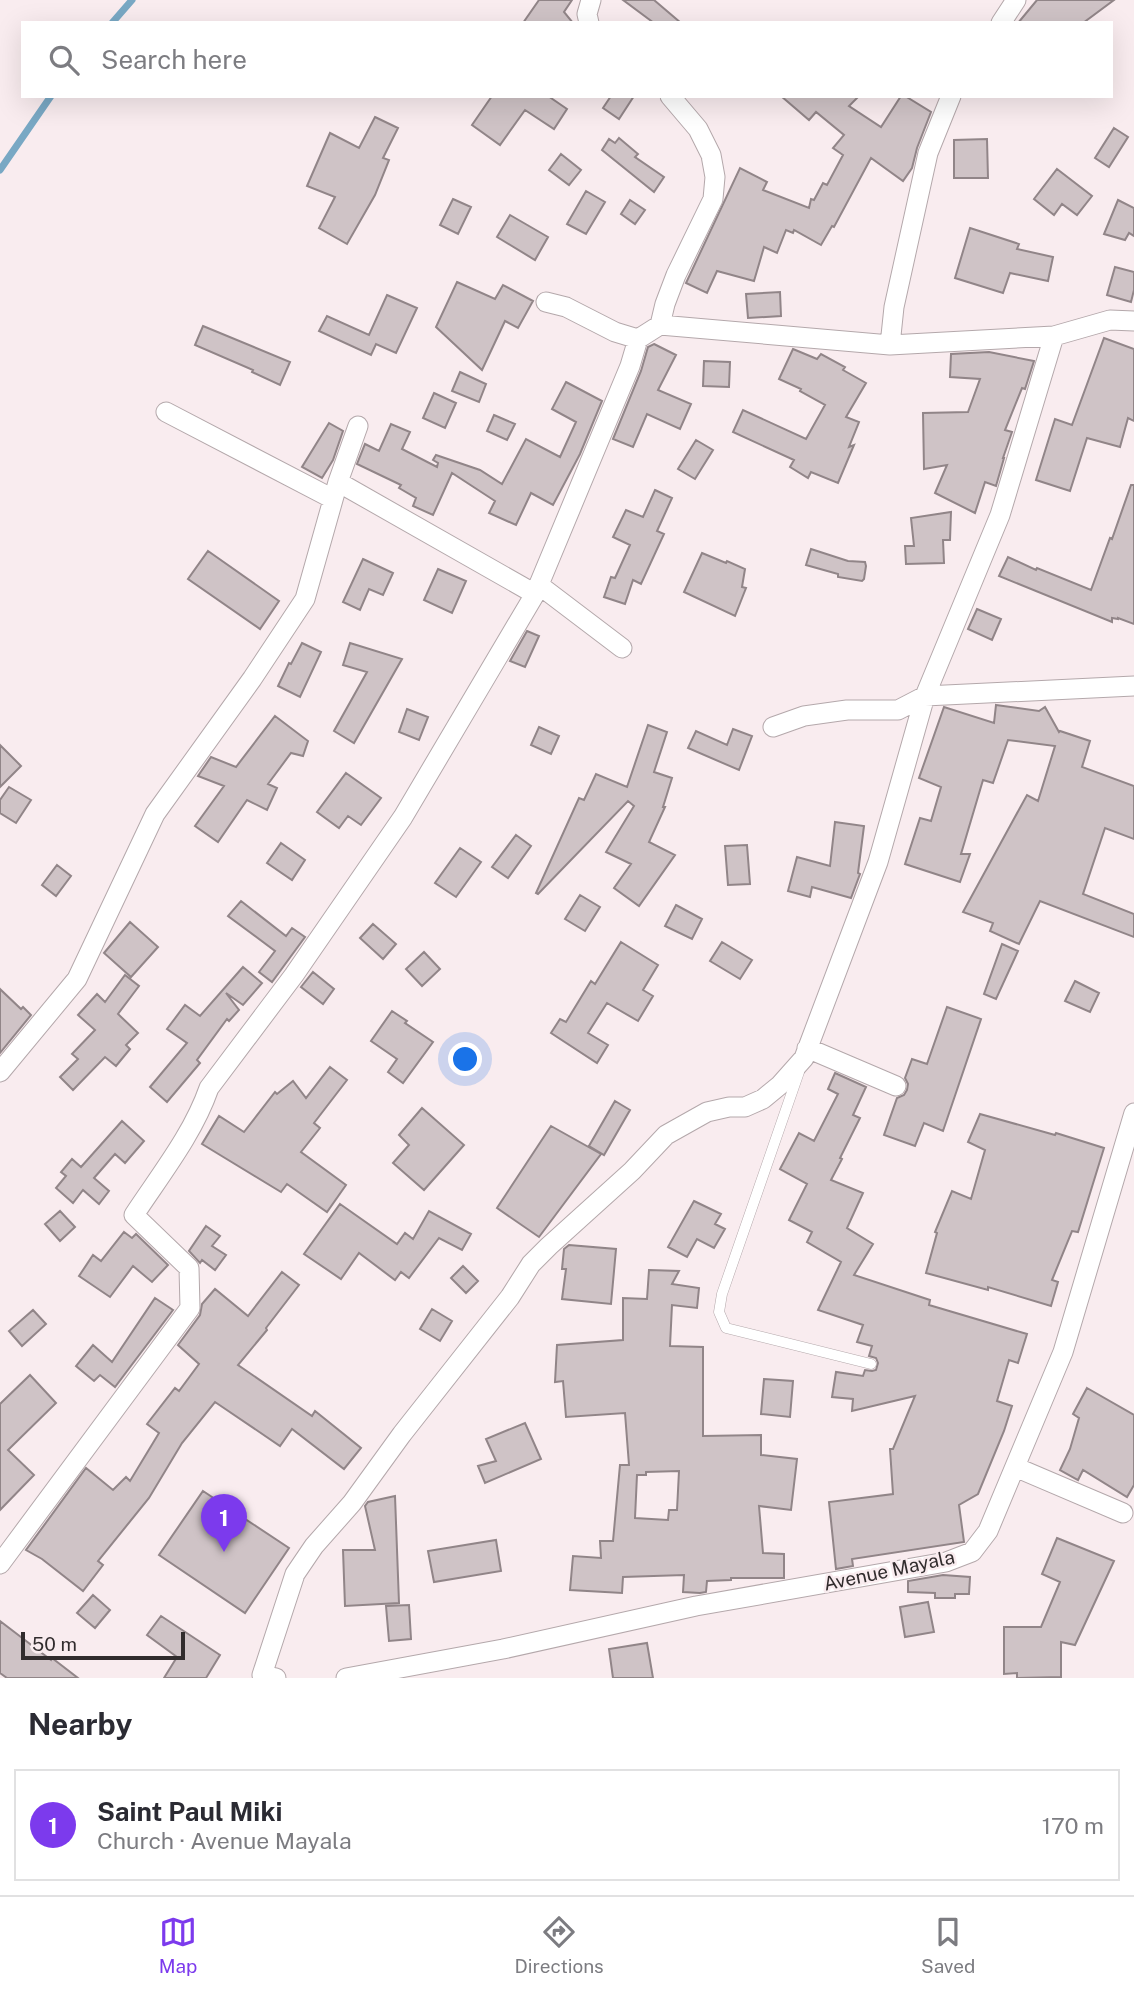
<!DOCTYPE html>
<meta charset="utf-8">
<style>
:root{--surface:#fff;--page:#f7f7f7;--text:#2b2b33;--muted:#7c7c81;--line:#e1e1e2;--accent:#7c3aed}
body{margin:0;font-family:"Public Sans",sans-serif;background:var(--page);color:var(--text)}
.scale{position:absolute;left:21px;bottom:18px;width:164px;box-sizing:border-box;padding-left:7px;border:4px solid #312c2d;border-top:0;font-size:19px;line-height:24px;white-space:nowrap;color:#312c2d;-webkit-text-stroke:5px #f9ecef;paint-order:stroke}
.you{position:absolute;left:466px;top:1060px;width:24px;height:24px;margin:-18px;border:5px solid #fff;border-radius:50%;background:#1a73e8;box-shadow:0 0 0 10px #1a73e833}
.badge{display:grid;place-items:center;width:46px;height:46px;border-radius:50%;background:var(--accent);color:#fff;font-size:23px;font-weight:700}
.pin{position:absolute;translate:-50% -58px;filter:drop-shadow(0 2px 4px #0008)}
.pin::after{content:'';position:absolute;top:37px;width:24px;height:21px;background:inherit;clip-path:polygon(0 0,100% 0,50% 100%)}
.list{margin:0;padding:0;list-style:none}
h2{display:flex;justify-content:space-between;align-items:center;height:91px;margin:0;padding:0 28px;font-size:30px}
h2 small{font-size:23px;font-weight:400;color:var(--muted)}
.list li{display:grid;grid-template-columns:46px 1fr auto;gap:21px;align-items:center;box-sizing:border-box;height:112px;margin:0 14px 14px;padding:0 14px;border:2px solid var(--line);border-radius:0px}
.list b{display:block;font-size:26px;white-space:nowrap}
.list p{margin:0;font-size:23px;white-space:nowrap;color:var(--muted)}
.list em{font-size:23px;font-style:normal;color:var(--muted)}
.icon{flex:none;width:38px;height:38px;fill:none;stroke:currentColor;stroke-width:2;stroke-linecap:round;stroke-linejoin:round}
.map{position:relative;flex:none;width:1134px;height:1678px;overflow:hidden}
.search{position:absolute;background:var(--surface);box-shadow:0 7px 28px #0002;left:21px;right:21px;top:21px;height:77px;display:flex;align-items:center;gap:18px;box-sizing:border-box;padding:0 24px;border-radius:0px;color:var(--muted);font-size:26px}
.sheet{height:217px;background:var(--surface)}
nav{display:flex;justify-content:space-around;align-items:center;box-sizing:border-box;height:98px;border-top:2px solid var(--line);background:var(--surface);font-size:19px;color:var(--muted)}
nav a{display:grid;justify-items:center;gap:4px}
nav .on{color:var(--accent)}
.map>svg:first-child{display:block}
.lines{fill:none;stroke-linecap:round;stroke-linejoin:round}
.stream{stroke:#79a8c4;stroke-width:7}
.building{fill:#cfc3c6;stroke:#918588;stroke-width:2;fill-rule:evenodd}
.service-casing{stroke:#b4a8ab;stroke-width:11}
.minor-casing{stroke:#b4a8ab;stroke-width:21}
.service{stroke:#fff;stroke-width:10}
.minor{stroke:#fff;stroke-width:19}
.labels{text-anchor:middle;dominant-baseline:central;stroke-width:5;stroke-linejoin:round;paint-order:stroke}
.street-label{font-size:19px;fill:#312c2d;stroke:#f9ecef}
</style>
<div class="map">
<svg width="1134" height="1678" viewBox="0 0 1134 1678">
<rect width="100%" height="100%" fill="#f9ecef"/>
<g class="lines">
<path class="stream" d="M112,23l20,-23
M0,170l51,-74"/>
</g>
<path class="building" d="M539,0h33l-8,12 9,11h-50z
M623,0h31l27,23h-27z
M1037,0h77l-31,23h-65z
M492,96h56l19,13 -13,20 -29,-19 -25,35 -28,-20z
M611,96h23l-15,23 -16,-11z
M781,96h78l-10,10 32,21 20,-31h4l26,16 -14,36 -5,20 -9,13 -32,-23 -37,69 -2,-1 -11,19 -27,-15 -1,3 -7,-3 -9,23 -13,-6 -10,34 -37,-10 -10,22 -21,-10 54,-115 27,14 -4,8 46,18 2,-9 3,1 9,-17 4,2 16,-30 -10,-7 11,-13 -28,-23 -7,8z
M375,117l23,11 -15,30 6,2 -14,35 -28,49 -28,-16 16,-31 -28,-11 23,-53 29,15z
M1114,128l14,9 -19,30 -14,-9z
M619,138l19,16 -3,3 29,20 -10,15 -52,-42 7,-11 6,4z
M987,139l1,39h-34v-38z
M561,154l20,16 -12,15 -20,-15z
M1057,169l35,27 -15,19 -15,-11 -8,11 -20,-16z
M586,191l19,11 -19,32 -19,-10z
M453,199l18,8 -13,27 -18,-9z
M630,200l15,10 -10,14 -14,-10z
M1118,200l16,8v28l-5,-3 -4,7 -21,-6z
M510,215l38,22 -13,23 -38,-23z
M970,228l49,16 -2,5 36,8 -5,24 -38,-8 -7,20 -48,-15z
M1115,267l19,5v18l-3,12 -24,-7z
M457,282l38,17 8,-14 30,16 -15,27 -13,-7 -23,49 -46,-43z
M780,292l1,24 -33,2 -2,-24z
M387,295l30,13 -21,45 -20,-9 -5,11 -52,-24 8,-15 42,19z
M203,326l87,36 -10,23 -28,-13 1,-2 -58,-25z
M1104,338l30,11v72l-6,-3 -8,29 -33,-9 -17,53 -34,-11 19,-61 17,6z
M654,344l22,11 -18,35 33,14 -11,25 -33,-15 -14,33 -20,-8 28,-68 7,-24z
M793,349l24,10 4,-5 24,13 -2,3 23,13 -20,34 13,5 -10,25 5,-2 -16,38 -27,-11 -3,6 -18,-11 4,-7 -61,-28 10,-22 63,29 19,-34 -25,-14 1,-2 -22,-10z
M989,352l45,9 -9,28 -3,-1 -17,42 7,2 -9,26h1l-8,28 -11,-4 -10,31 -40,-20 12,-28 -23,4 -1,-56 45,-1 12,-33 -30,-2 1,-23z
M704,361l26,1 -1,25 -26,-1z
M460,372l26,12 -7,18 -27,-11z
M566,382l36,19 -22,53 -27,51 -22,-12 -15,32 -27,-12 6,-12 -43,-28 -19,42 -20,-9 3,-8 -17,-10 2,-3 -44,-21 8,-20 14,7 12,-27 19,8 -8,17 35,18 1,-4 -5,-3 3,-5 44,15 22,14 24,-45 34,18 16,-35 -24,-13z
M434,393l22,10 -11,25 -22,-10z
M494,415l21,9 -8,16 -20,-9z
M329,423l14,8 -10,29 -11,18 -20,-11z
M696,440l17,10 -18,29 -17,-10z
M1131,485h3v139l-16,-6v1l-6,-1v4l-113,-46 9,-19 28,13 1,-2 54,22 19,-52 2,1z
M655,490l17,8 -15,33 7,3 -23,50 -8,-4 -8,24 -21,-7 7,-20 4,1 15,-33 -17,-8 13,-27 17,7z
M951,512l-1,28h-7l1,23 -38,1 -1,-18h9l-3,-28z
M811,549l37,12 17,1 1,4 -2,13 -2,2 -24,-4v-3l-32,-9z
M208,551l71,50 -19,28 -72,-50z
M702,553l24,10 1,-2 18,8 -3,18 4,1 -11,28 -51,-24z
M363,559l30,14 -10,22 -14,-6 -9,21 -17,-8z
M438,569l28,12 -14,32 -28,-13z
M977,609l24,10 -9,21 -24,-11z
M527,631l12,5 -14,31 -15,-6z
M302,643l19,9 -21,45 -22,-11 11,-23 2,1z
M350,643l52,16 -48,84 -20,-12 33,-59 -24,-7z
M996,705l43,6 6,-4 14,25 1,-1 30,10 -8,26 52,19v53l-29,-11 -22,66 51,20v23l-94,-36 -21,43 -29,-13 3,-8 -30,-11 64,-117 11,6 17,-55 -47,-6 -15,43 -10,-3 -22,74h9l-10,28 -55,-18 15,-46 11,3 10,-34 -22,-9 25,-71 50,16z
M407,709l21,8 -9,23 -20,-8z
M275,716l33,25 -5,15 -12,-3 -23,31 9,4 -10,22 -20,-10 -29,42 -23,-16 29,-40 -26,-10 13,-19 25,10z
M648,725l19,7 -13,40 18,6 -9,29h2l-16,35 26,13 -36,51 -25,-18 17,-24 -25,-12 28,-46 -6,-5 -90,93 -2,-1 43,-95 5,2 12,-26 31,13z
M539,727l20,9 -8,18 -20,-9z
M733,729l19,7 -13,34 -51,-22 8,-17 31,14z
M0,745l21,21 -21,21z
M346,773l35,25 -20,27 -13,-9 -9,12 -22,-16z
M9,787l22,13 -15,23 -16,-10v-13z
M835,822l29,4 -6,47 2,1 -9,24 -39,-11 -2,10 -22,-6 9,-34 33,9z
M516,835l15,11 -23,32 -16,-11z
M281,843l24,17 -13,20 -25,-17z
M747,845l3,39 -22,1 -3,-39z
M460,848l21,14 -25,35 -21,-14z
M57,865l14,11 -15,20 -14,-11z
M580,895l20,12 -15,24 -20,-12z
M241,901l45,35 6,-8 13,9 -33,45 -13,-10 16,-21 -47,-35z
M676,905l26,14 -10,20 -27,-13z
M130,922l28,25 -27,30 -27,-24z
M373,924l23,20 -13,15 -23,-21z
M621,942l37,23 -15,25 10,6 -15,25 -31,-18 -19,30 20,12 -11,18 -46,-30 9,-14 6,3 25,-41 4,3z
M722,942l30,18 -12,19 -30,-18z
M1002,944l16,7 -22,48 -12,-5z
M424,952l16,17 -18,17 -16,-17z
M243,967l19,16 -19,22 -17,-12 13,17 -10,11 -2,-2 -30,41 3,3 -33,39 -17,-15 37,-44 -20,-14 18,-24 15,11z
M313,972l21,17 -11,15 -22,-17z
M125,975l14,11 -21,28 20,19 -12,12 4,4 -14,17 -11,-9 -32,33 -13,-13 18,-18 -6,-5 23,-24 -17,-15 19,-21 8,8z
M1075,981l24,12 -9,19 -25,-11z
M0,989l21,20 2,-2 8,8 -31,38z
M947,1007l34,12 -38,112 -19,-8 -9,23 -31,-11 13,-37 7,-3 3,-5 1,-6 -3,-6 7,-19 15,5z
M392,1011l15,10 -2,2 28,19 -30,41 -15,-11 9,-13 -26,-18z
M330,1067l17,13 -33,43 6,5 -19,24 45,33 -19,27 -40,-28 -6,8 -79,-48 17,-28 25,16 31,-40 2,2 16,-13 13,17z
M835,1073l31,14 -13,28 7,3 -20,40 2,1 -11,21 32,13 -16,35 26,16 -19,31 76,25 -1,5 98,29 -9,29 -9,-3 -12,41 15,5 -8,25 -26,63 -19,11 5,37 -112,17 1,7 -17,3 -7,-67 64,-8 -3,-45h3l22,-53 -63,15 1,-12 -21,-2 4,-25 27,4 2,-6 7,1 4,-1 2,-7 -2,-5 -7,-2 3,-10 -15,-4 6,-17 -45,-15 23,-48 -34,-20 5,-10 -23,-12 18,-36 -27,-15 19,-36 15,8 24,-47 -10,-5z
M615,1101l15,9 -26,45 -15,-9z
M422,1108l42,37 -40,45 -31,-27 16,-18 -10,-10z
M980,1114l75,21 1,-2 48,15 -26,84 -6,-1 -20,49 6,2 -7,24 -63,-19v3l-62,-17 11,-40 -2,-1 17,-41 19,8 14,-49 -17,-8z
M122,1121l22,20 -19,22 -10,-9 -21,24 15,13 -10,13 -16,-14 -10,13 -17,-15 10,-12 -5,-4 11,-13 9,8z
M551,1126l50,28 -62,83 -42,-29z
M694,1201l27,13 -6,10 10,5 -11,19 -17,-9 -10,18 -19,-10z
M340,1204l57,40 8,-11 8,6 16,-28 42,23 -9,16 -23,-12 -30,40 -8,-6 -6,8 -36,-27 -18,26 -37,-25z
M60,1211l15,16 -15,14 -15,-17z
M206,1226l14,10 -8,10 14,9 -11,15 -13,-10 -2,3 -11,-12z
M124,1232l8,6 4,-4 32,31 -16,17 -19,-16 -23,31 -31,-21 14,-21 8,6z
M569,1245l47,4 -5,55 -49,-5 4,-30h-4l2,-20z
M463,1266l15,15 -12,12 -15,-15z
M649,1270l30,1 -7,13 27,4 -2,20 -25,-3 -2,41 33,1v89l58,-1v20l36,4 -6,51 -32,-4 4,47 21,1v24h-53v2l-24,1 -1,11 -6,1 -17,-1 1,-17 -61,2 -1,16 -52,-3 3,-34 28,2 -1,-17h13l7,-76h9l-4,-52 -59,4 -3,-36 -8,1 2,-37 66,-5v-42l24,1zM679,1471l-2,39h-8l-1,10 -33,-2 2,-43h9v-3z
M282,1272l17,13 -33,43 1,2 -29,35 74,51 3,-5 46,37 -17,21 -52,-40 -12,17 -65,-44 -33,41 -33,55 -51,63 5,4 -20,26 -41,-32 -16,-9 60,-82 27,22 13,-13 4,4 29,-48 -12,-9 28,-36 4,3 20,-27 -21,-19 22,-30 2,-11 13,-15 33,27z
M155,1298l18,12 -58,77 -15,-12 -6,6 -18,-15 17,-21 19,17z
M432,1309l20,12 -12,20 -20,-12z
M33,1310l13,14 -24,22 -13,-15z
M30,1375l26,28 -48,47 26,25 -34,35v-106z
M764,1379l29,2 -3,36 -29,-3z
M1087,1388l47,27v70l-7,12 -44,-27 -5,10 -18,-10 10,-21 9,-31 -6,-4z
M525,1423l16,36 -56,24 -7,-17 18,-5 -10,-22z
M203,1491l86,57 -44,65 -86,-58z
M395,1496l4,107 -54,3 -2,-56h32l-10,-44 3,-4z
M1057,1538l57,23 -39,84 -14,-3v35l-44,1v-5l-13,1v-47h37l19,-45 -18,-8z
M496,1540l5,31 -67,11 -6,-31z
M943,1575l27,2 -1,17h-14v4h-20v-5l-27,-1v-11z
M93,1595l17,15 -15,18 -18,-15z
M928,1602l6,30 -29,5 -5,-30z
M409,1605l2,34 -22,2 -3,-35z
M161,1616l59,39 -14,23h-42l13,-21 -30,-22z
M0,1621l51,39 1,-2 26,20h-71l-7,-5z
M647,1643l6,35h-40l-4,-29z"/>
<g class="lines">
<g class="service-casing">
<path id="service" d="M799,1072l-77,222 -3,18 7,16 145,36"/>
</g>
<g class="minor-casing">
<path id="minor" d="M589,23l-2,-9 4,-14
M1001,23l15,-23
M546,302l20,5 49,25 23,7
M660,325l5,-21 11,-29 37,-76 2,-22 -4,-22 -13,-26 -28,-33
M890,345l4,-38 34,-154 23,-57
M166,412l167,87
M338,482l197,112
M539,585l83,63
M773,727l31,-11 43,-6h51l27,-14 209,-10
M807,1048l89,38
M0,1072l77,-93 78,-165 97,-135 53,-80 33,-117 20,-56
M1015,1467l108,46
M0,1564l190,-256 -1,-40 -55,-53c27,-41 59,-81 75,-127l85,-113 109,-158 132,-223 95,-228 8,-27 22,-14 230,20 164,-9 56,-16 24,1
M276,1678l-14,-3 33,-101 19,-28 38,-43 50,-69 108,-137 21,-33 18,-18 83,-75 34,-36 41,-23 22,-5h16l18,-8 17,-14 24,-27 74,-196 47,-166 75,-181 54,-179
M346,1678l157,-29 193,-43 250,-44 26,-10 16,-21 75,-179 71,-239"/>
</g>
<use href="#service" class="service"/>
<use href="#minor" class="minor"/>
</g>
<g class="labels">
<g class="street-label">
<text transform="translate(889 1570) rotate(-12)">Avenue Mayala</text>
</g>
</g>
</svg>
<div class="scale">50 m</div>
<div class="you"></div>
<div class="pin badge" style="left:224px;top:1552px">1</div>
<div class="search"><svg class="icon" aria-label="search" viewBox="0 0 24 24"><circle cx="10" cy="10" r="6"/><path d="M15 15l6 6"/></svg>Search here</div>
</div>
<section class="sheet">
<h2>Nearby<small></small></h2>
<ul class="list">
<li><span class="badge">1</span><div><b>Saint Paul Miki</b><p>Church · Avenue Mayala</p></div><em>170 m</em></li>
</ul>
</section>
<nav>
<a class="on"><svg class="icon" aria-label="map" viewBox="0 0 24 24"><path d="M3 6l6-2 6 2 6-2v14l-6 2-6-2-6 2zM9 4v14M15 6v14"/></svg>Map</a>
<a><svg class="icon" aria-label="directions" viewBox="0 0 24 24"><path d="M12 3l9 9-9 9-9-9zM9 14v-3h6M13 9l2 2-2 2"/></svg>Directions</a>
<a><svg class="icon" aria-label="saved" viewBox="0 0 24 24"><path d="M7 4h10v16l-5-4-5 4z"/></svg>Saved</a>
</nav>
